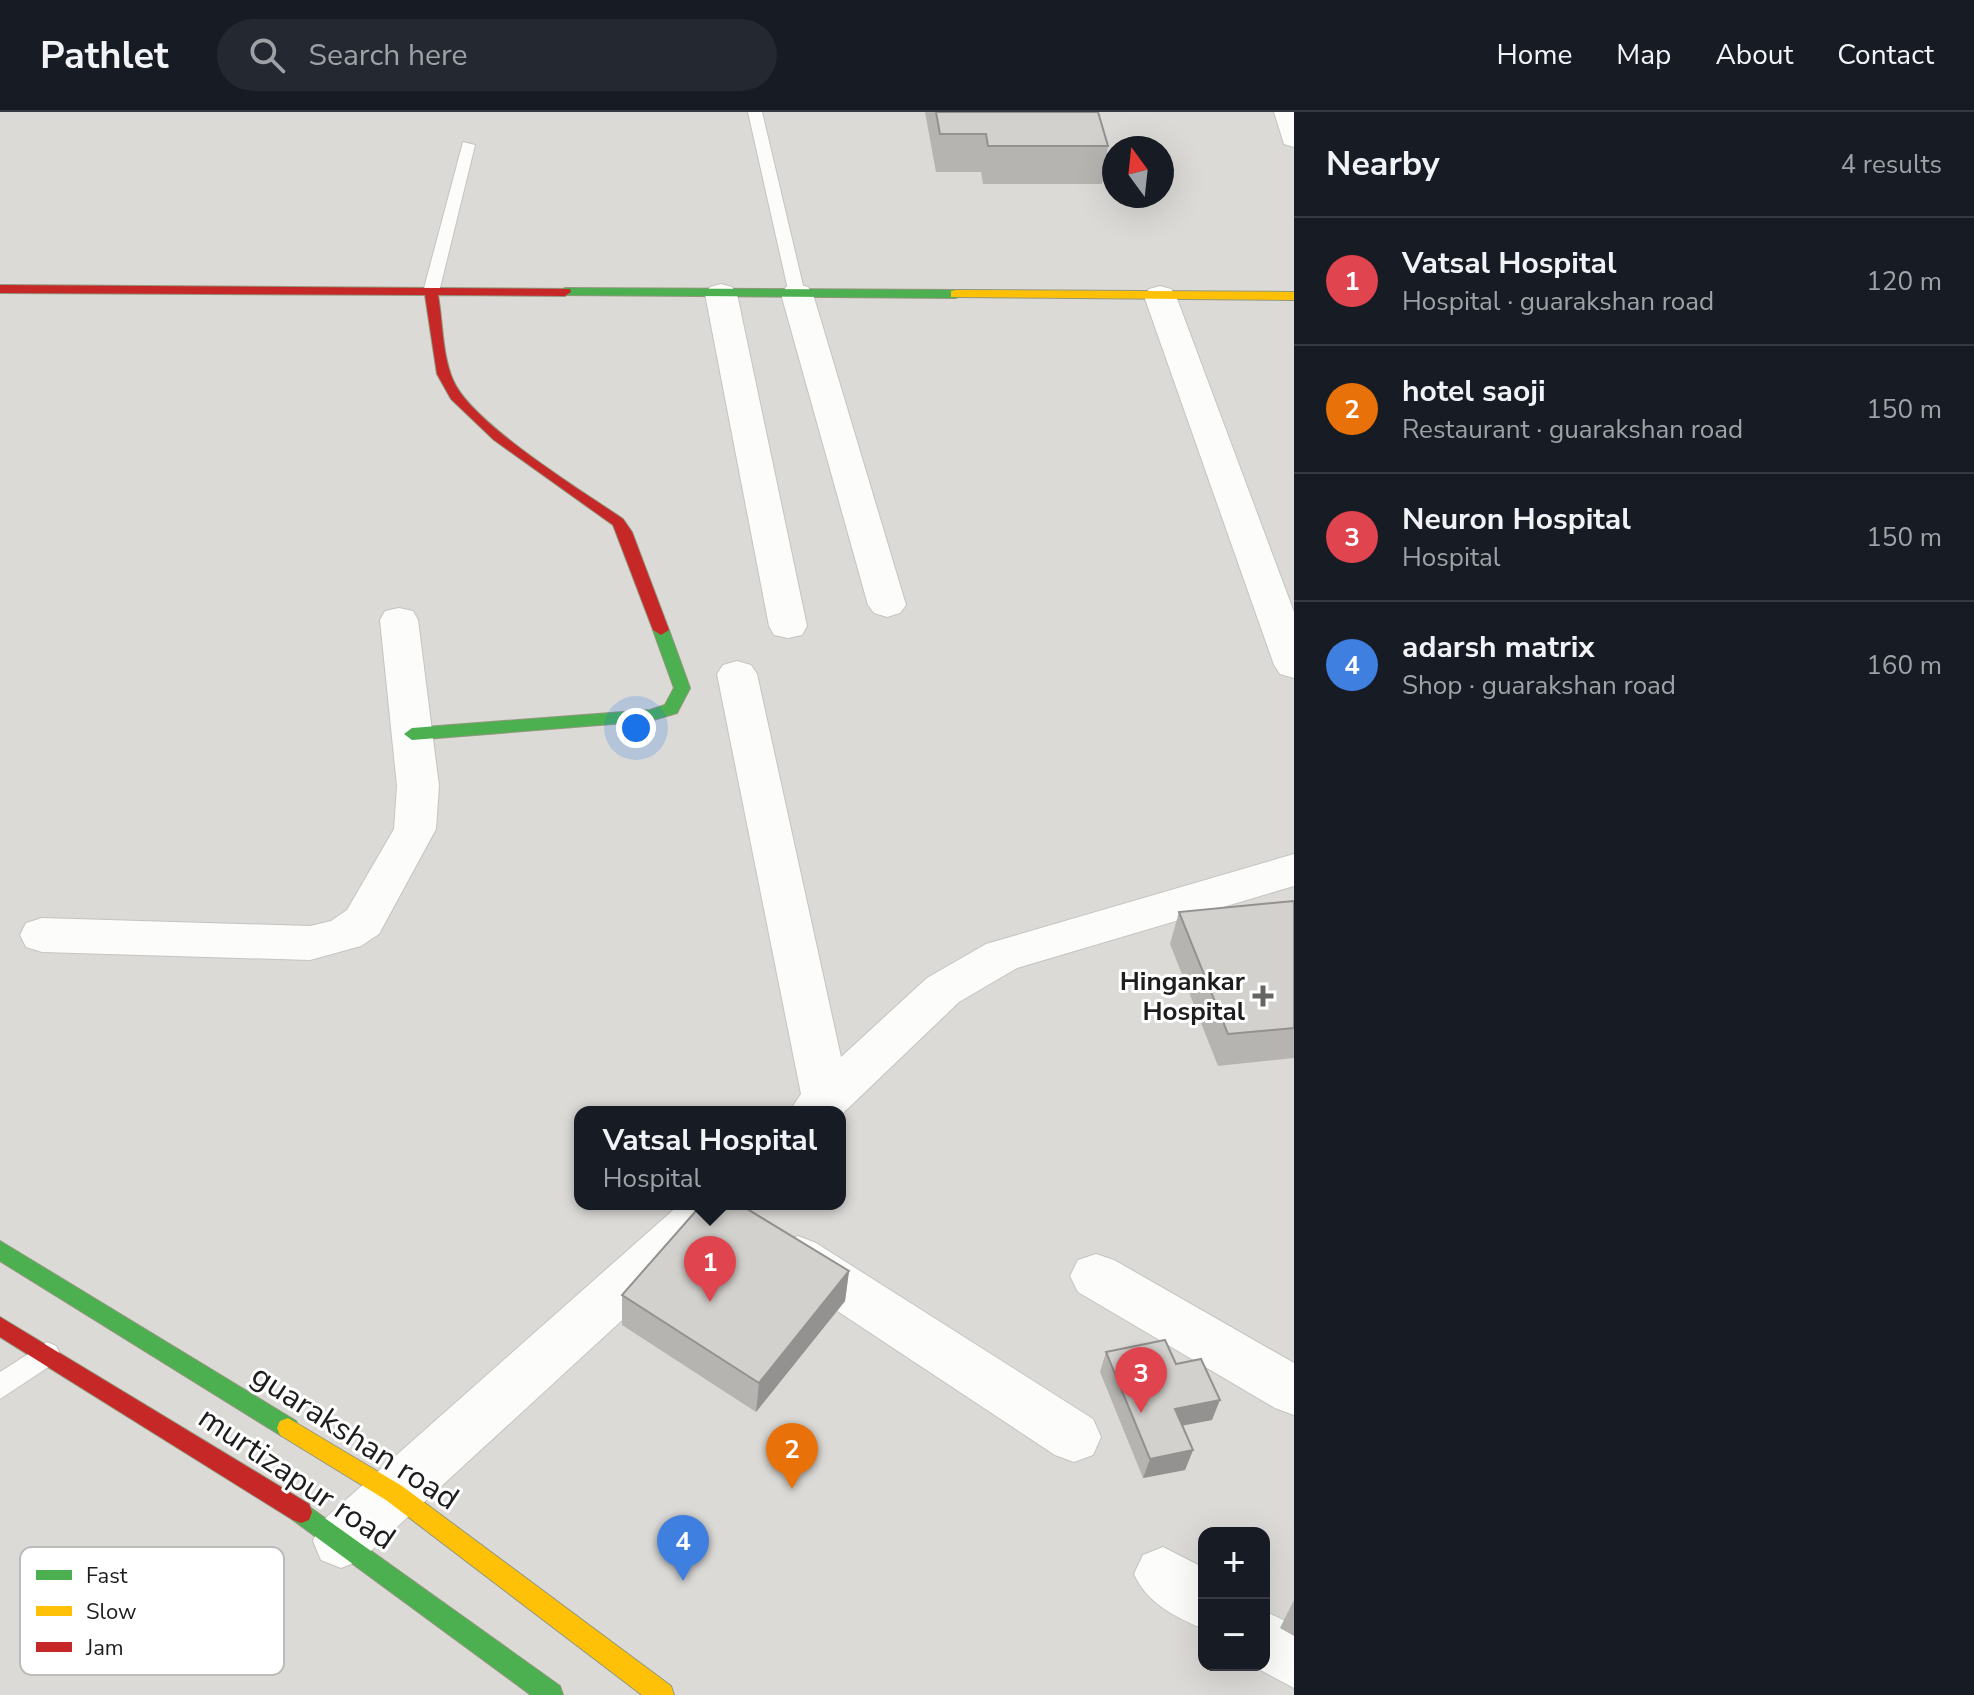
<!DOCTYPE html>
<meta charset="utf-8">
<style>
:root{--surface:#171b24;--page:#242831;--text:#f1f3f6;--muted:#9ea1a6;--line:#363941;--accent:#8c9099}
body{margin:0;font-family:"Nunito Sans",sans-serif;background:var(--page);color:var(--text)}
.controls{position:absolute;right:24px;bottom:24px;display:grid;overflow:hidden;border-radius:16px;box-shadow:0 8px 32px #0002}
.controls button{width:72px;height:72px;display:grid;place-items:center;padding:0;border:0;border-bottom:2px solid var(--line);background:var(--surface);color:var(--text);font:40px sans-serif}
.compass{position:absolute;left:1102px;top:24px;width:72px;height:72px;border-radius:50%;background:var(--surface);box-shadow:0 8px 32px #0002;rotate:345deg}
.you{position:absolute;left:636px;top:616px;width:28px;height:28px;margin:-20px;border:6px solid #fff;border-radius:50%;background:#1a73e8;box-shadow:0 0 0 12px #1a73e833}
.badge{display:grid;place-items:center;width:52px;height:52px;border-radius:50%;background:var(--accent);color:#fff;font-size:26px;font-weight:700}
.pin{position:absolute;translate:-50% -66px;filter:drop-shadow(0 2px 4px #0008)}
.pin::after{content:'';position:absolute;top:42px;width:28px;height:24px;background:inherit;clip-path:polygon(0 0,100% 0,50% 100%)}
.popup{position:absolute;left:574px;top:994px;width:272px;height:104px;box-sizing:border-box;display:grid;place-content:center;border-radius:16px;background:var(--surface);filter:drop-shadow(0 2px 6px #0005);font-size:26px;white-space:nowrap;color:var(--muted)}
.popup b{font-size:30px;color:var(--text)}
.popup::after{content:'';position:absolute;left:50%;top:100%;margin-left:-16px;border:16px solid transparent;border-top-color:var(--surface)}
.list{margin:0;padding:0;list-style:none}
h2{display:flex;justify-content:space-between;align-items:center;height:104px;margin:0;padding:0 32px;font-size:34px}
h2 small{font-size:26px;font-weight:400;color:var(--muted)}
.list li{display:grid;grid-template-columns:52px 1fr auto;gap:24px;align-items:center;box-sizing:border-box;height:128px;padding:0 32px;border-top:2px solid var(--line)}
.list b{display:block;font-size:30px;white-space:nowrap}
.list p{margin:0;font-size:26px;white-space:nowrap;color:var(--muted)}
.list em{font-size:26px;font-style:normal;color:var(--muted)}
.icon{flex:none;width:44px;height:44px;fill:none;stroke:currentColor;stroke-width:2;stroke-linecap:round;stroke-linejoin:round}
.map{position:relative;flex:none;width:1294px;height:1583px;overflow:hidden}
header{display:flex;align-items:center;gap:48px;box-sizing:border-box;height:112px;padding:0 40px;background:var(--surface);border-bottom:2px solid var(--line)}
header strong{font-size:38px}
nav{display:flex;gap:44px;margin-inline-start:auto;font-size:28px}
.search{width:560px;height:72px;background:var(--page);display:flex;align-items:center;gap:20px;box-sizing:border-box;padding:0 28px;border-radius:44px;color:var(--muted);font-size:30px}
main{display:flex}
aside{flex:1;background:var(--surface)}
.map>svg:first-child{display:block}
.residential{fill:#dbdad7;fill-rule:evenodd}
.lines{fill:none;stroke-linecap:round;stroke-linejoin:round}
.lane-casing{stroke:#c4c4c2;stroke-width:2}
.street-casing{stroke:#c4c4c2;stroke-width:2}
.fast-casing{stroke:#93977d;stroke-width:2}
.slow-casing{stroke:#93977d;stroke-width:2}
.jam-casing{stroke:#93977d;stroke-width:2}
.lane{fill:#fcfcfb;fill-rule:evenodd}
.street{fill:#fcfcfb;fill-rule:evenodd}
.fast{fill:#4caf50;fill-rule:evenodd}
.slow{fill:#ffc107;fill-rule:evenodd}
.jam{fill:#c62828;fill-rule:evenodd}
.wall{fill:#b5b4b0}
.shaded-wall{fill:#949290}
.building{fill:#d3d1cd;stroke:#949290;stroke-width:2}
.poi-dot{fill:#656563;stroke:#fff;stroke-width:3}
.labels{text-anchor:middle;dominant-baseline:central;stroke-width:6;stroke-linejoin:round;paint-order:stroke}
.poi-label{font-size:26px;font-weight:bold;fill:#1d1d1d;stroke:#fff;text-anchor:end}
.near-street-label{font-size:32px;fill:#1d1d1d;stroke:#fff}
.key{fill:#fff;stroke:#bbb;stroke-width:2}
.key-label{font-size:22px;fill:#1d1d1d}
</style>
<header>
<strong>Pathlet</strong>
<div class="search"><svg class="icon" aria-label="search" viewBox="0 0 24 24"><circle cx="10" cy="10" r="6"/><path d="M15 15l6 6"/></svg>Search here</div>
<nav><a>Home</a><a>Map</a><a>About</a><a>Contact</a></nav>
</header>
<main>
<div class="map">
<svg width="1294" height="1583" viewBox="0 0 1294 1583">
<rect width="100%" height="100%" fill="#ecebe6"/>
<path class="residential" d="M0,0h1294v1583h-1294zM1114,36h48v48h-48zM580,1000h260v92h-260zM1204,1421h60v132h-60z"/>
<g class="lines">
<g class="lane-casing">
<path id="lane" d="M748,0h14l43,182 -2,3 -14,-3z
M463,30l12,3 -36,147 -8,5 -8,-5z
M47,1230l9,4 4,8 -4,8 -56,37v-27z"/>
</g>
<g class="street-casing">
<path id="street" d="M1274,0h20v35l-10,-3z
M721,172l11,3 5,7 70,332 -5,9 -14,3 -14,-3 -5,-9 -64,-332 5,-7z
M797,172l11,3 5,7 93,311 -6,8 -13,4 -13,-4 -6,-8 -87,-311 5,-7z
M1160,174l11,3 5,7 118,316v66l-14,-4 -6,-9 -130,-369 5,-7z
M399,496l14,3 5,9 21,166 -3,43 -57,105 -18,12 -51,14 -268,-8 -16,-5 -6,-12 6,-12 16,-5 268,8 21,-5 16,-11 47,-81 3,-43 -17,-166 5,-9z
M737,549l14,4 6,9 84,383 86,-79 59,-34 308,-90v32l-277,82 -58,34 -119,114v-4h-51l12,-18 -84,-420 6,-9z
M680,1092h59l-7,15 -371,341 -20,8 -20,-8 -8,-19 8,-19z
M798,1124l18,7 277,176 8,18 -8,18 -19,7 -19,-7 -275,-182 -8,-15 8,-15z
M1096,1142l18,6 180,103v52l-19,-7 -197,-116 -8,-16 8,-16z
M1163,1435l41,21v61c-29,-12 -57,-26 -70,-55l9,-19z
M1264,1499l30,14v63l-43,-23h13z"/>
</g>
<g class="fast-casing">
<path id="fast" d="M565,176l391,2 7,4 -7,4 -396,-3 -1,-3z
M661,513l8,5 21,58 -13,25 -27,8 -238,19 -8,-6 8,-6 238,-18 15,-5 9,-17 -21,-58z
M0,1129l296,180 3,7 -3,7 -8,3 -8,-3 -280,-174z
M301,1389l259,185 3,9h-32l-238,-175 -3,-8 3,-8z"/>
</g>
<g class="slow-casing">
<path id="slow" d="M956,178l338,2v8l-343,-3v-6z
M288,1306l114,68 269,200 3,9h-32l-256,-195 -106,-65 -3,-7 3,-7z"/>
</g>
<g class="jam-casing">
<path id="jam" d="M0,173l570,4 1,3 -6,4 -127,-1c5,28 4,59 15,85 18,43 129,111 170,139l9,13 37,98 -8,5 -8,-5 -40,-105 -119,-85 -43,-41 -14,-25 -12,-79 -425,-2z
M0,1205l309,187 3,8 -3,8 -8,3 -8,-3 -293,-183z"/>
</g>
<use href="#lane" class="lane"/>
<use href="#street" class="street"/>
<use href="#fast" class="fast"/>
<use href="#slow" class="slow"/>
<use href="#jam" class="jam"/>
</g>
<path class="wall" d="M925,0h173l10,34 -6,38h-119l-2,-12h-45z
M1294,789v157l-76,8 -48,-122 9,-32z
M849,1159l-4,30 -89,111 -134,-87v-30z
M1106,1240l70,12 36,56 -30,6 11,24 -8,20 -42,8 -43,-106z
M1294,1488v36l-14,-8z"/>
<path class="shaded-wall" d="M849,1159l-4,30 -89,111 3,-29z
M1220,1288l-8,20 -44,8 7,-19z
M1193,1338l-8,20 -42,8 7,-19z"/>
<path class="building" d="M936,0h162l10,34h-120l-2,-12h-46z
M1294,789v127l-66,6 -49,-122z
M702,1092h37l110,67 -90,112 -137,-88z
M1165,1228l11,24 25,-5 19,41 -45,9 18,41 -43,9 -44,-107z"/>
<path class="poi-dot" d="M1259 872h8v8h8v8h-8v8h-8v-8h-8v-8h8z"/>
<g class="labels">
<g class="poi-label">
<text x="1245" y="869">Hingankar<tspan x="1245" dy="30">Hospital</tspan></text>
</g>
<g class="near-street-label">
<text transform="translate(355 1325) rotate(33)">guarakshan road</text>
<text transform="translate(297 1366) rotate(34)">murtizapur road</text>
</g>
</g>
<rect x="20" y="1435" width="264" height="128" rx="12" class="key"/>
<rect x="36" y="1458" width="36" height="10" fill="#4caf50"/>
<rect x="36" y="1494" width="36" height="10" fill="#ffc107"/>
<rect x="36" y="1530" width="36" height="10" fill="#c62828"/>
<g class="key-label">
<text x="86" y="1471">Fast</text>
<text x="86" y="1507">Slow</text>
<text x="86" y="1543">Jam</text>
</g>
</svg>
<div class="controls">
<button>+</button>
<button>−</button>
</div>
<svg class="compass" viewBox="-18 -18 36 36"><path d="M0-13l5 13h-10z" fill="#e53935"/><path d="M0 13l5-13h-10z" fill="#9ea1a6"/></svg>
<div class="you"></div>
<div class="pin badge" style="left:710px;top:1190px;background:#e0444e">1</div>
<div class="popup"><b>Vatsal Hospital</b>Hospital</div>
<div class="pin badge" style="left:792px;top:1377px;background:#e8710a">2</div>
<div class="pin badge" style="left:1141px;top:1301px;background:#e0444e">3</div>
<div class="pin badge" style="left:683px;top:1469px;background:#3f7fe0">4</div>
</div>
<aside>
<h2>Nearby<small>4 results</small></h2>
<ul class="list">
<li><span class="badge" style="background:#e0444e">1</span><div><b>Vatsal Hospital</b><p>Hospital · guarakshan road</p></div><em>120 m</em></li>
<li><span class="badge" style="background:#e8710a">2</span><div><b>hotel saoji</b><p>Restaurant · guarakshan road</p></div><em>150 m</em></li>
<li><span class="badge" style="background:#e0444e">3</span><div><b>Neuron Hospital</b><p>Hospital</p></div><em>150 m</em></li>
<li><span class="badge" style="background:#3f7fe0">4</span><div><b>adarsh matrix</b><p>Shop · guarakshan road</p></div><em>160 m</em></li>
</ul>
</aside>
</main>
